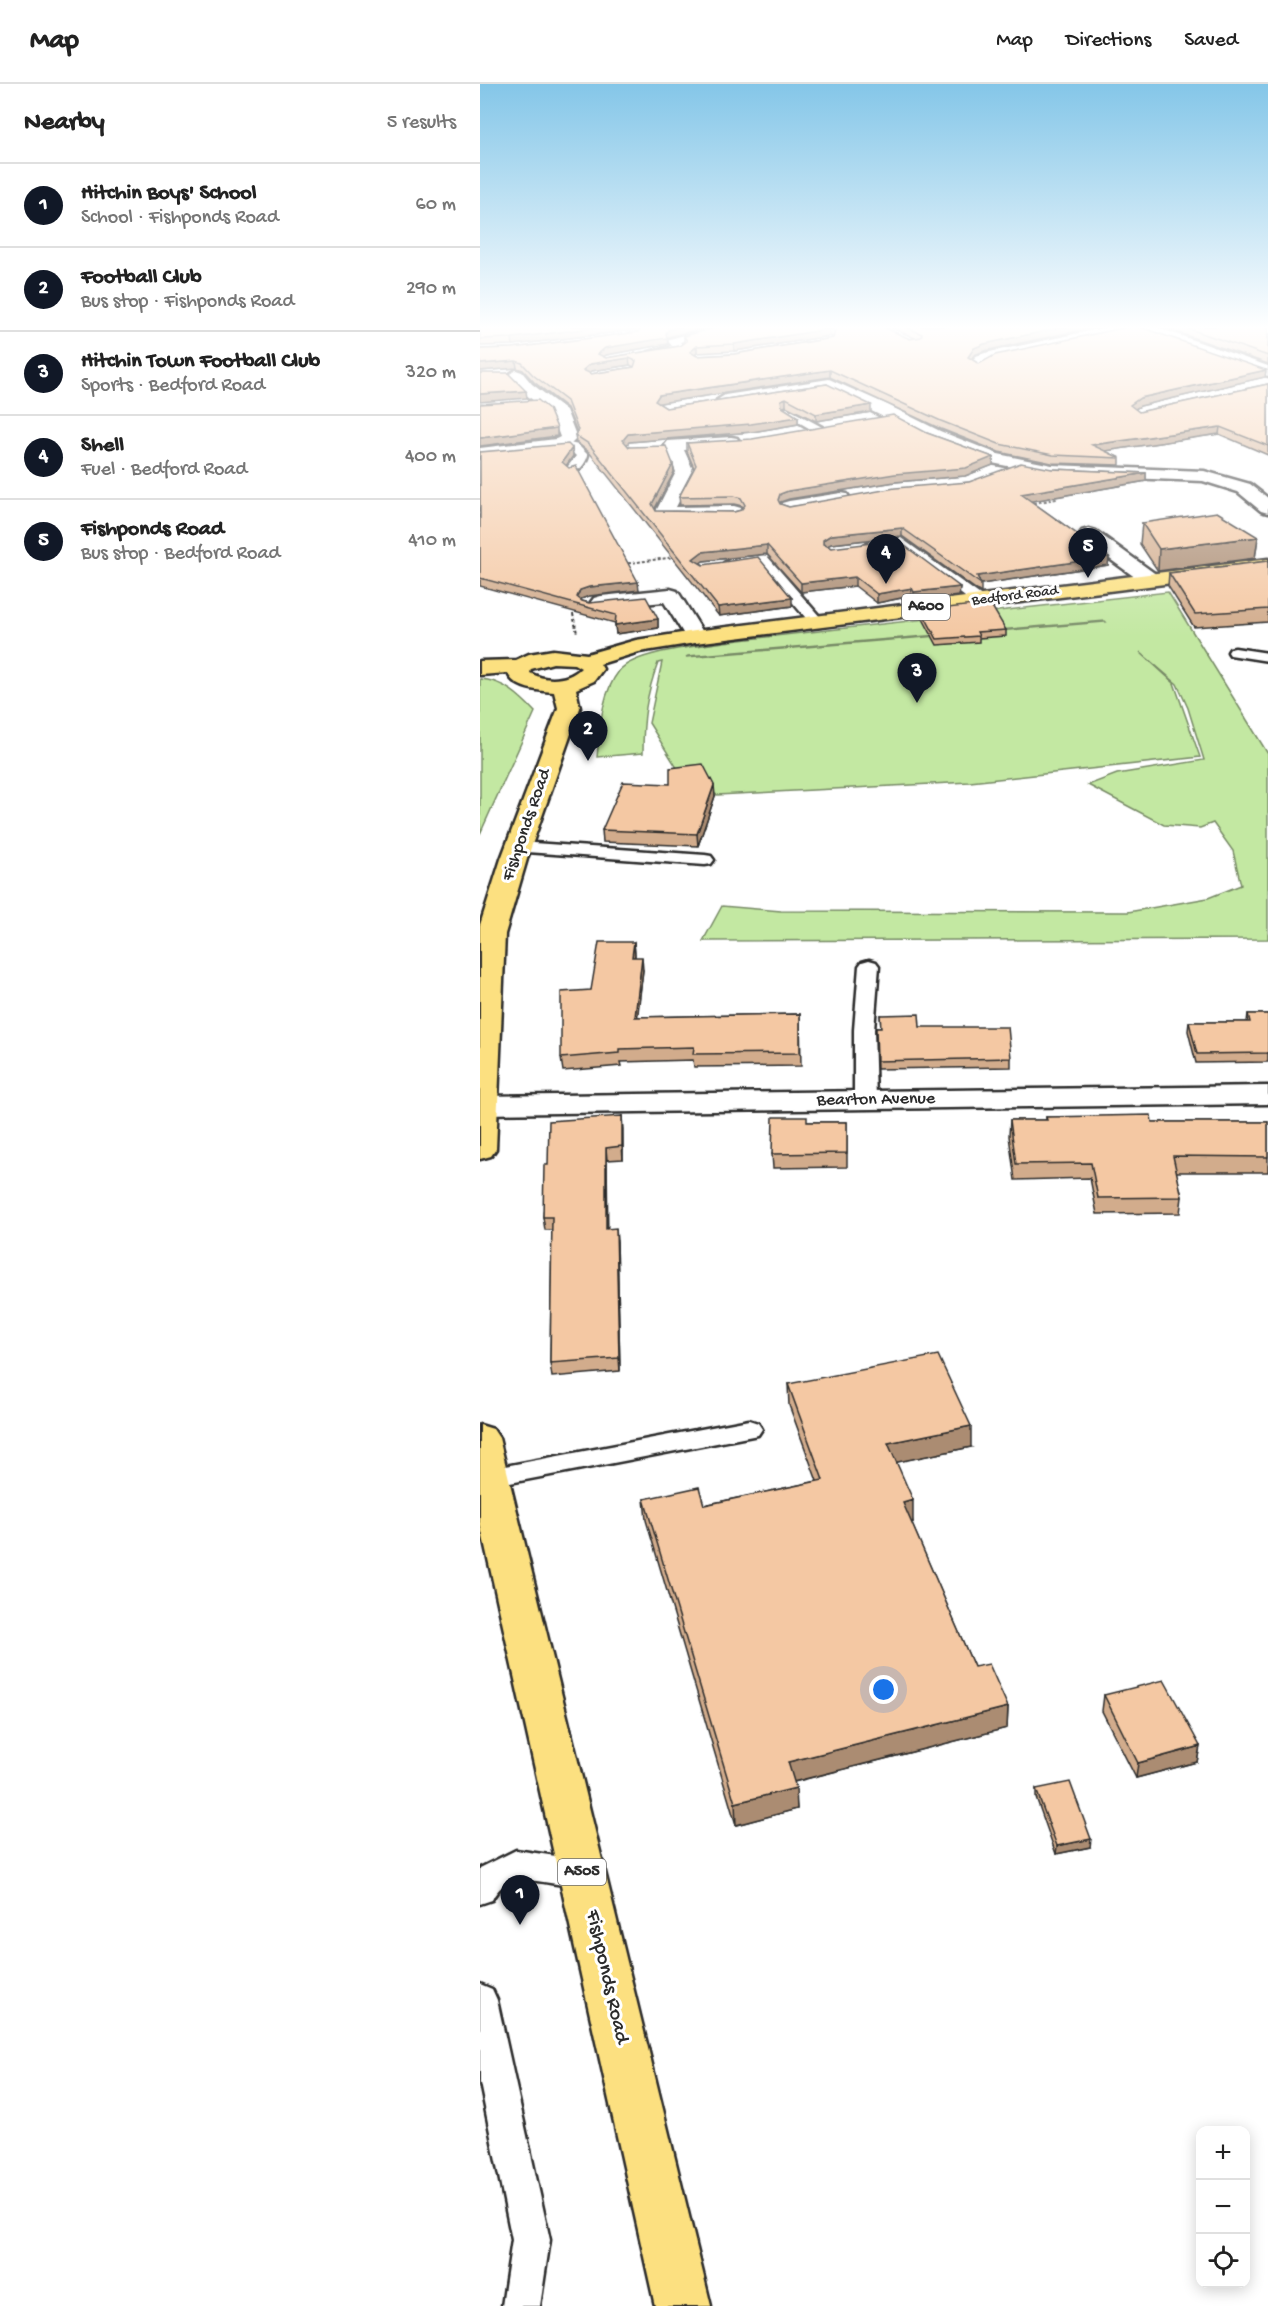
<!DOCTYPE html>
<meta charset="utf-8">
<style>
:root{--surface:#fff;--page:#f6f6f6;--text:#222;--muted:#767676;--line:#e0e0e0;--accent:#111827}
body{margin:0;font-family:"Gochi Hand",sans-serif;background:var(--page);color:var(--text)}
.controls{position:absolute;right:18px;bottom:18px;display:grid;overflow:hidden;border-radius:12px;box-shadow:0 3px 15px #0003}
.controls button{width:54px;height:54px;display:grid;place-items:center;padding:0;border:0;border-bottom:2px solid var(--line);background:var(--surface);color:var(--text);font:30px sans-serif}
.you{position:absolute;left:404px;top:1606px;width:21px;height:21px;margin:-15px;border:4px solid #fff;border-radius:50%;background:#1a73e8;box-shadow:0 0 0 9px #1a73e833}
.badge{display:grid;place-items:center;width:39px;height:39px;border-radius:50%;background:var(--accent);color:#fff;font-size:20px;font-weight:700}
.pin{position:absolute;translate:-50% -50px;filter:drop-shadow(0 2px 3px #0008)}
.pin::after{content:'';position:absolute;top:32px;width:21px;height:18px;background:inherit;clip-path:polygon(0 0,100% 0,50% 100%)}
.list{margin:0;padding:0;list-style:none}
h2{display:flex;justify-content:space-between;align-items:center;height:78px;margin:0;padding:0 24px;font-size:26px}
h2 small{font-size:20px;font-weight:400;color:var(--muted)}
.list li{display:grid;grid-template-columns:39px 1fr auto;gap:18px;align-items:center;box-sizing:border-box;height:84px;padding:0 24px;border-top:2px solid var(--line)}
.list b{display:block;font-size:22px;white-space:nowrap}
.list p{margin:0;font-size:20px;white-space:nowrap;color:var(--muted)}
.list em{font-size:20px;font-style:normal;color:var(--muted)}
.icon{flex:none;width:33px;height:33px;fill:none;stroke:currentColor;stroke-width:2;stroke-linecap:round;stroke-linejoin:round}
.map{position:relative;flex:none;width:788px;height:2222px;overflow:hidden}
header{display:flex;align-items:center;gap:36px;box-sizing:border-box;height:84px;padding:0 30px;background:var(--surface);border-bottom:2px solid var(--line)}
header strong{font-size:28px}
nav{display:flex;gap:33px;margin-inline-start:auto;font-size:21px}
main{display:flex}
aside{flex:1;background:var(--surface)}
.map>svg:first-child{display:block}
.green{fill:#c3e8a2;stroke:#778a66;stroke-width:1.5;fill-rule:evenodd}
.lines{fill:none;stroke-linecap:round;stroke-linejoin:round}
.lane-casing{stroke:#2b2b2b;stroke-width:5}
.street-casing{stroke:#2b2b2b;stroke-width:5}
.primary-casing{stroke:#2b2b2b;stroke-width:5}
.path{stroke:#2b2b2b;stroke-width:2;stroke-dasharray:3 2;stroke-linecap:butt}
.lane{fill:#fff;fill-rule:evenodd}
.street{fill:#fff;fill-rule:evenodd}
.primary{fill:#fce080;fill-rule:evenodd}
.wall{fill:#d2ac8c;stroke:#2b2b2b;stroke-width:1.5;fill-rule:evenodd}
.shaded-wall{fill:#ab8c72;stroke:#2b2b2b;stroke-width:1.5}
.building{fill:#f4c8a3;stroke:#2b2b2b;stroke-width:1.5;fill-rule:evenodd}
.labels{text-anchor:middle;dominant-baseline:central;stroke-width:6;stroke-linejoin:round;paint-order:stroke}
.far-street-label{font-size:15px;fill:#2b2b2b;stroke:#fff}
.shield{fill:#fff;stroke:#6b6b6b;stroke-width:1.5}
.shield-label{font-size:16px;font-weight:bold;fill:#2b2b2b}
.street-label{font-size:18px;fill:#2b2b2b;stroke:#fff}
.near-street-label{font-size:21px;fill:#2b2b2b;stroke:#fff}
</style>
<header>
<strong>Map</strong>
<nav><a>Map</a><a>Directions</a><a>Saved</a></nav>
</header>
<main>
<aside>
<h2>Nearby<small>5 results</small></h2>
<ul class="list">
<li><span class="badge">1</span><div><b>Hitchin Boys' School</b><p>School · Fishponds Road</p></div><em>60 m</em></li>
<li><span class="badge">2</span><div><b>Football Club</b><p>Bus stop · Fishponds Road</p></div><em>290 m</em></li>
<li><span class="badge">3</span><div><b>Hitchin Town Football Club</b><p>Sports · Bedford Road</p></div><em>320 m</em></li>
<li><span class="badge">4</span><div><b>Shell</b><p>Fuel · Bedford Road</p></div><em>400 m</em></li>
<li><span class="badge">5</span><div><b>Fishponds Road</b><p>Bus stop · Bedford Road</p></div><em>410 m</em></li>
</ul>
</aside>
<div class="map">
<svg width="788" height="2222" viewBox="0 0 788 2222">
<rect width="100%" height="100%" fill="#fff"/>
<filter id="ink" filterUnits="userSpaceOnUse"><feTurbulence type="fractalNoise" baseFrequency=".0167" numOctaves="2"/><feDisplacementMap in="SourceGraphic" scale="12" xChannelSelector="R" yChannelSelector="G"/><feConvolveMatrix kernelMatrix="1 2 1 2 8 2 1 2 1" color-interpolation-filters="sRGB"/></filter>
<g filter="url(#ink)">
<path class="green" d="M688,508l100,162v185l-565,2 19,-35 59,5 347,1 80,-14 33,-13 -8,-34 -20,-28 -13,5 -36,-3 -76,-40 29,-11 87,-14 -16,-52 -11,-24 -37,-32 34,31 26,74 -230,25 -253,13 -35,-19 -33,-53 13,-61 -4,1c-12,32 -15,56 -15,90l-46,4c3,-28 4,-63 22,-86 16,-20 87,-26 112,-30zM625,537l1,1 -420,35 2,-1z
M0,595c23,1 40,17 55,33l-55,122z"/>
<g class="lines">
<g class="lane-casing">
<path id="lane" d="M242,242h18l-60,16 5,6 -1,2 -30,5 -5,-3 23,-6 -4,-5 1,-2z
M307,324l35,19 2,2 -2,2h-8l-31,-18v-4z
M81,357l17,4 10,10c-2,8 -9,17 -17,19l-6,-4 11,-14 -6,-6 -13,-4v-4z
M421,454l82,59 2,3 -2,3h-10l-75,-57 -27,3 -7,-4 7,-4z
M282,471l5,1 54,62 2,3 -2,3h-10l-52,-61 -28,4 -7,-4 7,-4z
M755,564l33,5v8l-38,-6 -2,-3 2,-3z
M39,758l186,13 6,1 3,4 -3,4 -6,1 -192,-14 -3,-4 3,-4z
M389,876l7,2 3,4 -5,64 2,70 -4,4 -7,2 -7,-2 -4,-4v-70l5,-64 3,-4z
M269,1336l9,3 4,6 -4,6 -269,52 -9,-2v-14l9,-2z
M36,1766l66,10 11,4 5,10 -5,10c-31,11 -82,-24 -101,16l-12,4v-36z
M0,1900l12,5 5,11 53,240 -10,66h-38l10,-66 -32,-157z"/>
</g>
<g class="street-casing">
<path id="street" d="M632,242h41l115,40v10l-133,-46 -141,30 -16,9 -8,-5 6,-8 9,-3z
M36,286l6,2 10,12 34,26 11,28 -10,10 -6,1 -81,9v-10l76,-9 4,-2 -8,-22 -32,-25 -12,-15z
M349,295l59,26 52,26 58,23 54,11 152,6 46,13 18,14v15l-7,-2 -23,-19 -35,-11 -151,-6 -65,-13 -59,-23 -101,-50 -102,16 -8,-5 8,-5z
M251,353l6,1 3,4 -3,4 -53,4 10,22 -18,35 58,-1 7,2 2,4 -2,4 -84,1 -2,-4 21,-41 -11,-27 3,-4z
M361,409l6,1 3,4 -3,4 -58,11 -7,-2 -2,-4 2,-4 7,-2z
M609,445l7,2 61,44 3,4 -3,4h-14l-61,-44 -3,-4 3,-4z
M190,505l7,2 3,4 26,42 -4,4 -7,2 -7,-2 -24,-39 -63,6 -7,-2 -3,-4 3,-4 7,-2z
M788,1002v18l-788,10v-18h3z"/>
</g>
<g class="primary-casing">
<path id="primary" d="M788,475v12l-573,72 -56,9 -39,12 3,5 -9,12 -18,8 4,19 -53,151 -22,75 -9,215 -5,7 -11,3v-234l21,-66 57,-151 -4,-16c-14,-1 -41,-3 -46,-19l-28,2v-14l36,-1 13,-6 24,-4 34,4 49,-14 59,-9zM73,579l21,1 7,4c-13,13 -35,14 -51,5l1,-4z
M0,1341l13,4 6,9 212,868h-56l-175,-783z"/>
</g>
<path class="path" d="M549,420l27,-5v-5
M143,480l52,-7
M93,530l4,19"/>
<use href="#lane" class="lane"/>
<use href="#street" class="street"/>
<use href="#primary" class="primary"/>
</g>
<path class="wall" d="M29,242h203l-44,11 -1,1 1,6 -62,11 -3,2 3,1 74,-12 4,-3v-7l197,-10 29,13 5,-1 -28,-12h213l-116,25 -10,4 -3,4 8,5 287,6 -1,7 -125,29 -5,3 4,3 129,-28v71l-49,-21 -114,17 15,7v7l-68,-2 -53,-11 -58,-23 -111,-52 -170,26 -1,1 7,4 161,-24 44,28 -55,9 -30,-15 -4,1 16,10v7l-46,8 -123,10 -2,2 2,3 45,25 -19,36 1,3 78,1 7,-2 2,-2 -1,-2 -8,-2 -54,1 -1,-8 15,-29 -7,-17v-8l240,-10 66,24v8l-28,11 -70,6 -106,17 -9,3v2l9,3 180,-25 83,-13 94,4v8l-115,20 78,56 -1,8 -127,19v9l-79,-57 -71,8 -4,2 4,2 129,39 -1,9 -45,5 -3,-5 -34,7 -22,-17 -54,6 -34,-38 -64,7 -3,2 92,43 -73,10 -130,-164 -13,-10 -1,-7 2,-3 -10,-24 -33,-26 -11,-12 -6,-2 -37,3v-22l33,-1 125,-16 -4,-2 -121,15 -33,1v-18zM350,252l3,1v1l-99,16 -37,2 -2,-1 2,-2 37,-2zM150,281l4,2 -43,7 -3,-1 3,-2z
M680,242h108v38z
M92,364l1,8 -7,10 73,124 -50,6 -8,3v1l1,1 76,18v9l-42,6 -1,-11 -135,-37v-134z
M662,439l116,14 -3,21 -97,13 -18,-27z
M788,477v61l-74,5 -26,-41 1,-13z
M442,527l84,19v6l-27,2v4l-42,3 -15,-28z
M235,712l-17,50 -95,-4 -1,-12z
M154,858l1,15 8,13 -6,47 163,-3 1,52 -107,1 -1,-7 -73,2 1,4 -58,5 -2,-13 30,-68z
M768,930h20v48l-72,1 -8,-32 1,-9h58z
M400,931l40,12 91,31v9l-134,2 -1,-41h5z
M142,1032l1,43 -16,1v69l10,12 3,130 -68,6 -2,-14 2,-133h-7l-2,-13 5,-52z
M566,1033l106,5h116v50h-92l6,25 -2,16 -83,1 -7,-36 -75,2 -6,-44 1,-16h36z
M327,1038h40v45l-74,1 -1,-14z
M308,1300l183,63 -75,15 17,60h-2l63,145 34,40 -1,21 -213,54 3,27 -61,16 -90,-305 -2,-21 60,6 113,-24 -28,-76z
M624,1611l96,51 -3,16 -61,16 -34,-67z
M556,1705l54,58 -34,7 -20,-57z"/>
<path class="shaded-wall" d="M127,242h26l1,4 -121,15 -1,-7z
M204,242h28l-44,11 -1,1 1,6 -62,11 -7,6 -1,-7 7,-6 61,-15 2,-3z
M589,242h31l-116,25 -10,4 -6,9v-7l6,-9 10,-4z
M349,245l1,7 -96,15v-7z
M217,262v7l-7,6v-7z
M149,274l1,7 -39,6 -7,6 -1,-7 7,-6z
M36,277l1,7 -37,3v-7z
M350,286v7l-170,26 -4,5 -1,-7 4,-6z
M786,286l-1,7 -125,29 -10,6v-7l10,-7z
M46,307l1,7 -47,4v-8z
M306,314v8l-5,2v-8z
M391,321v7l-55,9v-7z
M318,333v7l-46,8 -123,10 -5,6 -1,-8 5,-6z
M740,343l-1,7 -127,19v-8z
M77,344v8l-77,10v-8z
M92,364l1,8 -10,14 -1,-8z
M513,373v8l-28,11 -70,6 -106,17 -9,3 -2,6v-8l2,-6 8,-3z
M193,380l1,8 -21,40 -1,-8z
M666,389v8l-125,22v-9z
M422,444v8l-71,8 -8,4v-8l8,-5z
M778,453l-3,21 -97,13 1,-22z
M287,461v9l-64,7 -9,7 -1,-9 9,-7z
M629,473l-1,8 -127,19 -4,-8z
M375,493v9l-54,6v-9z
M158,498l1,8 -50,6 -8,3 -3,6 -1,-8 3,-7 9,-3z
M480,503l-1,9 -45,5v-9z
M432,504l-1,8 -34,7v-9z
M312,514v8l-73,10 -1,-9z
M178,535v9l-42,6 -1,-9z
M234,701l1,11 -17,50 -1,-12z
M154,858l1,12 -2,16 -1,-13z
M162,873l1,13 -7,60 -1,-13z
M142,1032l1,13v30l-1,-13z
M126,1064l1,12 1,82 -2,-13z
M136,1144l1,13 3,130 -1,-13z
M491,1342v21l-83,17v-21z
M433,1416v22l-11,2 1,-21z
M528,1623l-1,21 -218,55 -1,-21z
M720,1662l-3,16 -61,16 2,-15z
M316,1704l1,21 -61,16 -1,-22z
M611,1755l-1,8 -34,7 1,-8z"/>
<path class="building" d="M29,242h98l-95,12 -32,1v-11z
M159,242h45l-16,4 -2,3 1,5 -62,10 -7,6 8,4 74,-12 7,-5 -3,-5 38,-10h159l29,13 11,-2 1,-3 -19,-8h166l-85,18 -10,4 -6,9 11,7 16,-9 137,-29h5l129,44 -126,28 -10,7 9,7 129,-28v62l-48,-19 -128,18 28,13 -67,-3 -54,-11 -58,-23 -111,-51 -171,25 -4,6 11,7 161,-24 44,21 -55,9 -30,-16 -5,2 1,7 16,10 -47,7 -123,10 -5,6 6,7 37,-1 7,18 -21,40 4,7 78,1 7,-2 4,-5 -4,-7 -7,-2 -55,1 17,-32 -9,-22 65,-4 141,-24 34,18 66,24 -27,11 -71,6 -107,17 -8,3 -2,6 2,4 9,3 106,-19 74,-6 52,-19 31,6 94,4 -125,21 88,63 -132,19 4,8 -79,-56 -71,7 -8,5v4l8,4 66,-8 63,47 -46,5 -2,-4 -35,6 -22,-17 -54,6 -34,-38 -65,7 -9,7 10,6 55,-8 34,41 -74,9 -129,-163 -14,-9 3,-5 -11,-29 -34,-26 -11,-12 -6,-2 -36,3v-15l33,-1 125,-16 3,-4zM349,245l6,2 -2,7 -99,16 -37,2 -7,-4 7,-6 37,-2zM149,274l7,3 -2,6 -43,7 -8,-4 7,-6z
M701,242h87v30z
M0,289h28l18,18 -46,3z
M58,316l11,9 8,19 -77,10v-34z
M88,360l4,4 -10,14 7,6 7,-2 62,116 -49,5 -9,3 -3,7 5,4 7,2 57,-6 12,22 -43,6 1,-10 -136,-37v-126z
M737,428l41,25 -99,12 -17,-26z
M788,477v48l-73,5 -26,-41z
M510,519l16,27 -29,2 2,4 -42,3 -15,-28z
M223,680l11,21 -17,49 -95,-4 21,-48 47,2v-16z
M119,858h35l-2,15h10l-7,60 165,-3v39l-107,1 1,-7 -75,2v4l-58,5v-66l30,-2z
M439,930l1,13h88l3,31 -134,3 -1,-33h5l-1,-13z
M768,930h20v39l-71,1 -8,-32h61z
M671,1031l1,7h116v35l-95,-1 9,41 -84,1 -7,-35 -75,1 -6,-44h37l-1,-3z
M142,1032v30l-16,2v81l10,-1 3,130 -69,5 2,-146h-9l1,-52h4l1,-44z
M293,1033h34v5h40v31l-75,1z
M458,1271l33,71 -83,17 25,57 -10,3 71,164 15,-3 19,43 -220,55 8,26 -61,15 -91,-304 55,-12 5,18 119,-25 -35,-96z
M684,1596l36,66 -62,17 -34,-68z
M590,1698l21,57 -34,7 -21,-57z"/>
</g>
<linearGradient id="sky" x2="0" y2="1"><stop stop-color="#84c6e8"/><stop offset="0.44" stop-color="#fff"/><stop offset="1" stop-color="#fff" stop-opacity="0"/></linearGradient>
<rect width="788" height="553" fill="url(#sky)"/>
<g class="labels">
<g class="far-street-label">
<text transform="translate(535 512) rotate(-7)">Bedford Road</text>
</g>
<g class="shield">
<rect x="422" y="510" width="48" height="26" rx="4.5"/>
<rect x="78" y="1775" width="48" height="26" rx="4.5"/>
</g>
<g class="shield-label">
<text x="446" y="523">A600</text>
<text x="102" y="1788">A505</text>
</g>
<g class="street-label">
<text transform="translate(47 741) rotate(-71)">Fishponds Road</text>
<text transform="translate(396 1016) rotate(-1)">Bearton Avenue</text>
</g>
<g class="near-street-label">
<text transform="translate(126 1893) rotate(77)">Fishponds Road</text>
</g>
</g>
</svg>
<div class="controls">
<button>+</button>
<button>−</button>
<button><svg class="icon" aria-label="locate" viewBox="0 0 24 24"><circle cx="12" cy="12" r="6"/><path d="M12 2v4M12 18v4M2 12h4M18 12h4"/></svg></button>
</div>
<div class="you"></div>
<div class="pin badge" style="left:40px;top:1841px">1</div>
<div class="pin badge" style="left:108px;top:677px">2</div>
<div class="pin badge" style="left:437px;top:619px">3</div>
<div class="pin badge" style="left:406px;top:500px">4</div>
<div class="pin badge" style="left:608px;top:494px">5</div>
</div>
</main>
